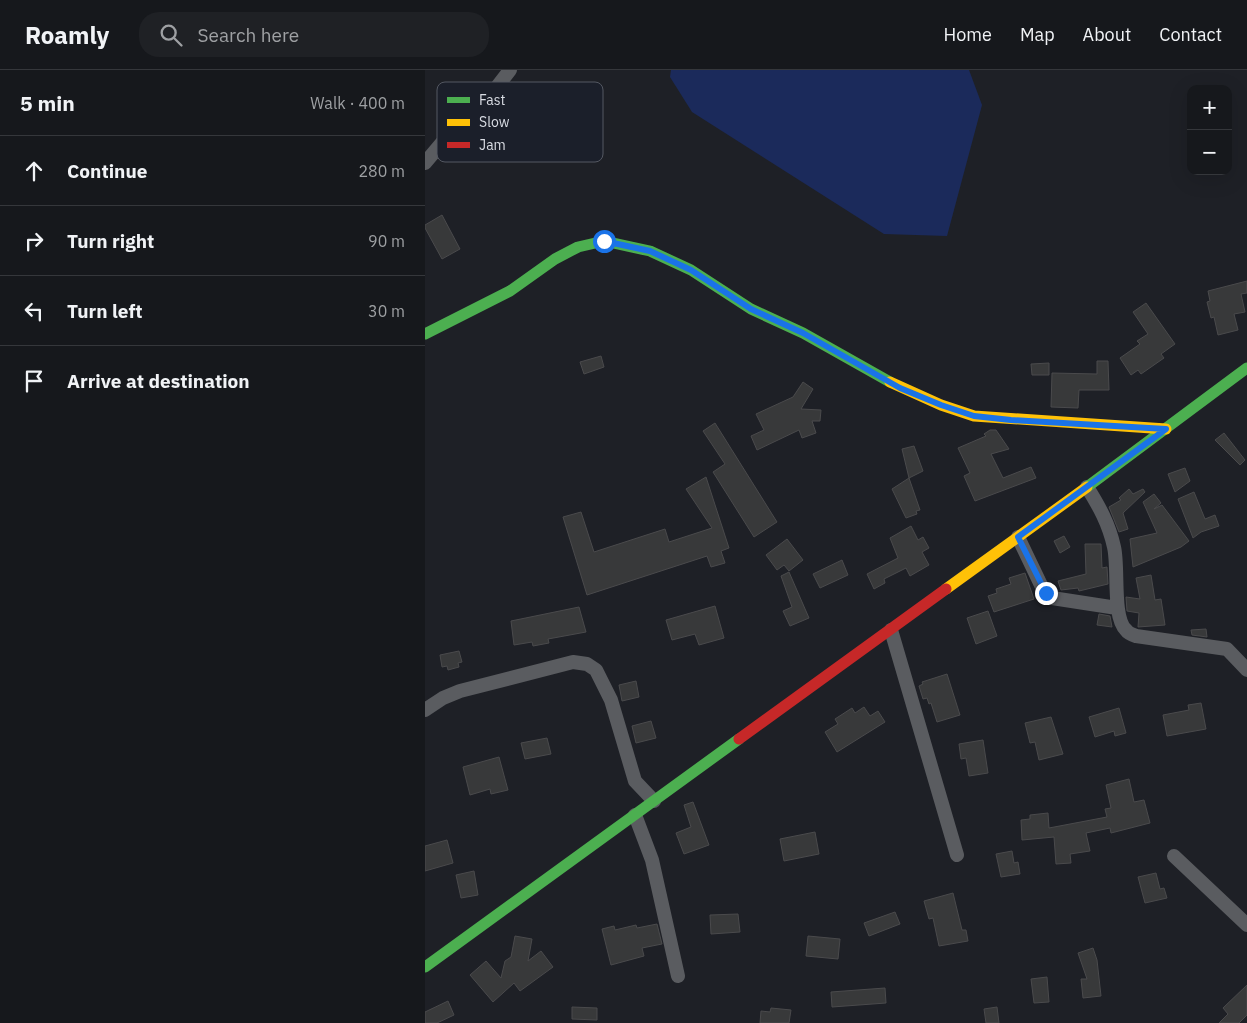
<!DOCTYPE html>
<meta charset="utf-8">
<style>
:root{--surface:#16181c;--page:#1f2125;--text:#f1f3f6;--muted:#9ea0a3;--line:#35373b}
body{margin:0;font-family:"IBM Plex Sans",sans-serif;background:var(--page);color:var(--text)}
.controls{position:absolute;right:15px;top:15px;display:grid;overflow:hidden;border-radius:10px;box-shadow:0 5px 20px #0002}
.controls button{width:45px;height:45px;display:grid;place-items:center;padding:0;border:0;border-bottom:1px solid var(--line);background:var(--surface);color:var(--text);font:25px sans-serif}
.stop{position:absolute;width:15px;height:15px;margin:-11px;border:4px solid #1a73e8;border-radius:50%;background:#fff}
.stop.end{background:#1a73e8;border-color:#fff;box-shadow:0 1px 5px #0008}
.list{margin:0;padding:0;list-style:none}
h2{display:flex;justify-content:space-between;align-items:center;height:65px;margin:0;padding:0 20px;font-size:21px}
h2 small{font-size:16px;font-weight:400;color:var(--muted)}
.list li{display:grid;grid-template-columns:32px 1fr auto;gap:15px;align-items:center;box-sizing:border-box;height:70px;padding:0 20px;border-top:1px solid var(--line)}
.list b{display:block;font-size:19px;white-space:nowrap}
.list em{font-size:16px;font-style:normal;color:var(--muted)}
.icon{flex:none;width:28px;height:28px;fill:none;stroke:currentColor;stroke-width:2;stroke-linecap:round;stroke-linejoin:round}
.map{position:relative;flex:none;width:822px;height:953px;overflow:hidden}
header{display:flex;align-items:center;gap:30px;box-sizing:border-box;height:70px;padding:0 25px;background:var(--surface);border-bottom:1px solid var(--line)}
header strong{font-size:24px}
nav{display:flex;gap:28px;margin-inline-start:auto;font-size:18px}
.search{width:350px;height:45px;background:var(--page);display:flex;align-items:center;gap:12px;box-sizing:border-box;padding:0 18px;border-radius:20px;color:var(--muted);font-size:19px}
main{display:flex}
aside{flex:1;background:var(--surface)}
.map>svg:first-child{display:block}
.green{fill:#1b2a5b}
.building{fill:#38393a;stroke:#4a4a4c}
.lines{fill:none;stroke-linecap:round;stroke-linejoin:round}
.street{stroke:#5a5c60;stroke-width:14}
.fast{stroke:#4caf50;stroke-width:11}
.slow{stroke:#ffc107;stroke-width:11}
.jam{stroke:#c62828;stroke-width:11}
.route{stroke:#1a73e8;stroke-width:6}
.key{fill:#1b1f2a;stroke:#545862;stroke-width:1}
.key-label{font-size:14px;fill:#d9dce3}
</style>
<header>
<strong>Roamly</strong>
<div class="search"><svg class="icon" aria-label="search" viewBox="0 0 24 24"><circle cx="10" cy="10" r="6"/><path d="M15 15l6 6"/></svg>Search here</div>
<nav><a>Home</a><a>Map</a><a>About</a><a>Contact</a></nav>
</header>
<main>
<aside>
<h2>5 min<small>Walk · 400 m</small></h2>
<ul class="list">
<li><svg class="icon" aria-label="ahead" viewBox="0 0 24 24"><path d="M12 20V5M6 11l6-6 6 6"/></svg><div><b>Continue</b></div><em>280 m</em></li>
<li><svg class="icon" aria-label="right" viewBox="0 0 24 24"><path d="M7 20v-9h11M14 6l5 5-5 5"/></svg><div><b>Turn right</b></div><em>90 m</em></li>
<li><svg class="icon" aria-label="left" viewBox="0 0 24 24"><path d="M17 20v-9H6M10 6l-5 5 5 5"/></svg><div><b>Turn left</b></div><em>30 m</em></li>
<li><svg class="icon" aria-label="arrive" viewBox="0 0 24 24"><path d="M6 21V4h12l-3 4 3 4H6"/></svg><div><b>Arrive at destination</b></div></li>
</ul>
</aside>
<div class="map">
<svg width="822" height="953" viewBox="0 0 822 953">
<rect width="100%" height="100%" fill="#1e2026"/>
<path class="green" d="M246,0h298l13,35 -35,131 -63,-2 -192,-122 -22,-35z"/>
<path class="building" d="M17,145l18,34 -18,10 -17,-31v-3z
M822,211v12l-6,1 4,18 -11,2 4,16 -20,5 -4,-18 -3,1 -4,-16 3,-1 -2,-10z
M721,233l29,41 -14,10 3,4 -23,16 -3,-4 -7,5 -11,-17 20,-14 -3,-3 11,-7 -15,-22z
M176,286l3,11 -20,7 -4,-12z
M672,291h11l1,29h-30l-1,18 -27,-1 1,-34 45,1z
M624,293v12h-17l-1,-11z
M378,312l10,7 -12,20 20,1 -1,11h-8l4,12 -14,5 -3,-8 -42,20 -6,-14 13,-6 -8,-16 37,-17z
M290,353l62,99 -23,15 -41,-65 12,-8 -22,-33z
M565,360h6l13,19 -18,5 12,24 28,-11 5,11 -61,23 -11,-25 6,-3 -12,-25 28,-12 -2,-2z
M799,363l21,27 -5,5 -25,-25z
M489,376l9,25 -14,7 11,32 -4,1 1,3 -11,4 -14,-29 17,-11 -7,-29z
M760,398l5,13 -15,11 -7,-18z
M281,407l23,71 -8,3 4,12 -14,4 -4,-11 -120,39 -24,-78 18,-5 13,40 71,-23 4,13 43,-14 -26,-39z
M704,419l4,5 10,-5 2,3 -22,21 5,16 -9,3 -10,-25 12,-7 -2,-2z
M769,422l11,27 10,-4 4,11 -18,6 -8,6 -15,-39z
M729,424l7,9 -7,6 8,-4 27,36 -8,6 -48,20 -3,-28 27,-6 -14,-31z
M486,456l7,14 5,-3 6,11 -7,4 7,13 -19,11 -4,-8 -22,11 1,4 -11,6 -7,-15 31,-16 -8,-20z
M639,466l6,11 -10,6 -6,-12z
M362,469l16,21 -14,11 -5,-6 -7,5 -11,-15z
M660,474h16l1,24 5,-1 1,17 -29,7 -1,-3 -17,2 -3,-9 28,-7z
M417,490l6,15 -28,13 -7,-14z
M364,502l20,46 -19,8 -7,-15 9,-4 -11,-31z
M600,503l9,26 -40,13 -6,-16 9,-3 -1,-4 15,-5 -2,-6z
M726,505l4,25 6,-1 4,26 -27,2 1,-14 -12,-2 -1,-14 14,2 -4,-21z
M290,536l9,32 -25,7 -4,-11 -23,6 -6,-20z
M154,537l7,25 -38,7 1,4 -16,3 -1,-4 -18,3 -3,-24z
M563,541l9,25 -21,8 -9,-26z
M674,544l11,2 2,11 -15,-2z
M781,559l1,8 -15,-2 -1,-5z
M34,581l3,11 -4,1 1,4 -11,3 -1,-4 -5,1 -2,-12z
M522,604l13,41 -23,7 -6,-19 -2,1 -2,-6 -4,1 -4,-13 4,-2 -1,-2z
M211,611l3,16 -17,4 -3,-16z
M776,633l5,26 -39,7 -4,-21 26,-5 -1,-5z
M439,637l6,9 8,-5 7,11 -48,30 -12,-20 13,-8 -3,-5 17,-11 3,5z
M694,638l7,25 -11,3 -1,-5 -19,6 -6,-20z
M626,647l12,37 -24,6 -4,-18 -5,1 -5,-20z
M226,651l5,17 -20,5 -4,-17z
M122,668l4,16 -26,5 -4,-16z
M558,670l5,33 -19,3 -3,-18 -5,1 -2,-15z
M74,687l9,33 -17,4 -1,-5 -20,6 -7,-28z
M704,709l5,23 10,-2 6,23 -39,10 -1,-5 -24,5 4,18 -20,3 1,9 -15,1 -2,-27 -32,3 -1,-20 9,-1v-4l18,-2 1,15 58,-11 -2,-8 6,-1 -5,-23z
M268,732l16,43 -25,9 -8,-21 15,-6 -7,-22z
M390,762l4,22 -35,7 -4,-22z
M22,770l6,23 -28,8v-25z
M587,781l2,12 4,-1 2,12 -19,3 -5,-23z
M49,801l4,24 -17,3 -5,-23z
M731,803l4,16 4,-1 3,10 -22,5 -7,-26z
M528,823l9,37h4l2,11 -29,5 -6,-28 -4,1 -5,-18z
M470,842l5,12 -31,12 -5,-13z
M313,844l2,18 -29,2 -1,-19z
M232,854l5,20 -20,4 2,8 -33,9 -9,-36 12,-3 1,4 21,-5 1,3z
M90,866l17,3 -4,22 13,-10 12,16 -33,24 -6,-8 -21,19 -23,-27 16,-14 15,17 4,-17 6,-4z
M383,866l32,3 -2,20 -32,-3z
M668,878l4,12 4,36 -18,2 -2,-19h6l-9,-26z
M622,907l2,25 -15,1 -3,-24z
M822,915v30l-8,8h-20l9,-9 -5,-6z
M460,918l1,15 -54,4 -1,-15z
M23,931l6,14 -17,8h-12v-11z
M147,937l25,1v12l-25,-1z
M572,937l2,16h-13l-2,-14z
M346,938l20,2 -2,13h-29l1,-12 9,1z"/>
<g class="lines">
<path class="street" d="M0,93l37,-44 31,-27 17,-22
M662,417c12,19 22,37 27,60 5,21 -2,70 12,83 2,3 7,5 10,6l91,13 20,21
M593,467l23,48 11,13 65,10
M466,560l66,225
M0,640l18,-12 17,-7 113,-29 14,2 9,6 15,30 24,81 19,20
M210,745l17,45 26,116
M749,786l73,69"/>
<path class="fast" d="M0,264l85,-43 45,-32 23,-12 26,-6 46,10 41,19 60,39 52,24 87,49
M662,417l160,-119
M0,897l314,-228"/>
<path class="slow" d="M465,312l51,23 33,11 192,13
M521,519l141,-102"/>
<path class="jam" d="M314,669l207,-150"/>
</g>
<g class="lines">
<path class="route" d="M179,171l46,10 41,19 60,39 52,24 97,55 41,17 33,11 37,4 155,9 -148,108 28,56"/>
</g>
<rect x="12" y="12" width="166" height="80" rx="8" class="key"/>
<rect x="22" y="27" width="23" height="6" fill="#4caf50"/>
<rect x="22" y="49" width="23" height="7" fill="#ffc107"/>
<rect x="22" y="72" width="23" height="6" fill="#c62828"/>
<g class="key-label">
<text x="54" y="35">Fast</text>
<text x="54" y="57">Slow</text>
<text x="54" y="80">Jam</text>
</g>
</svg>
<div class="controls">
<button>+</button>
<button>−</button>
</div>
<div class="stop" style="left:179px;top:171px"></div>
<div class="stop end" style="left:621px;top:523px"></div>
</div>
</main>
